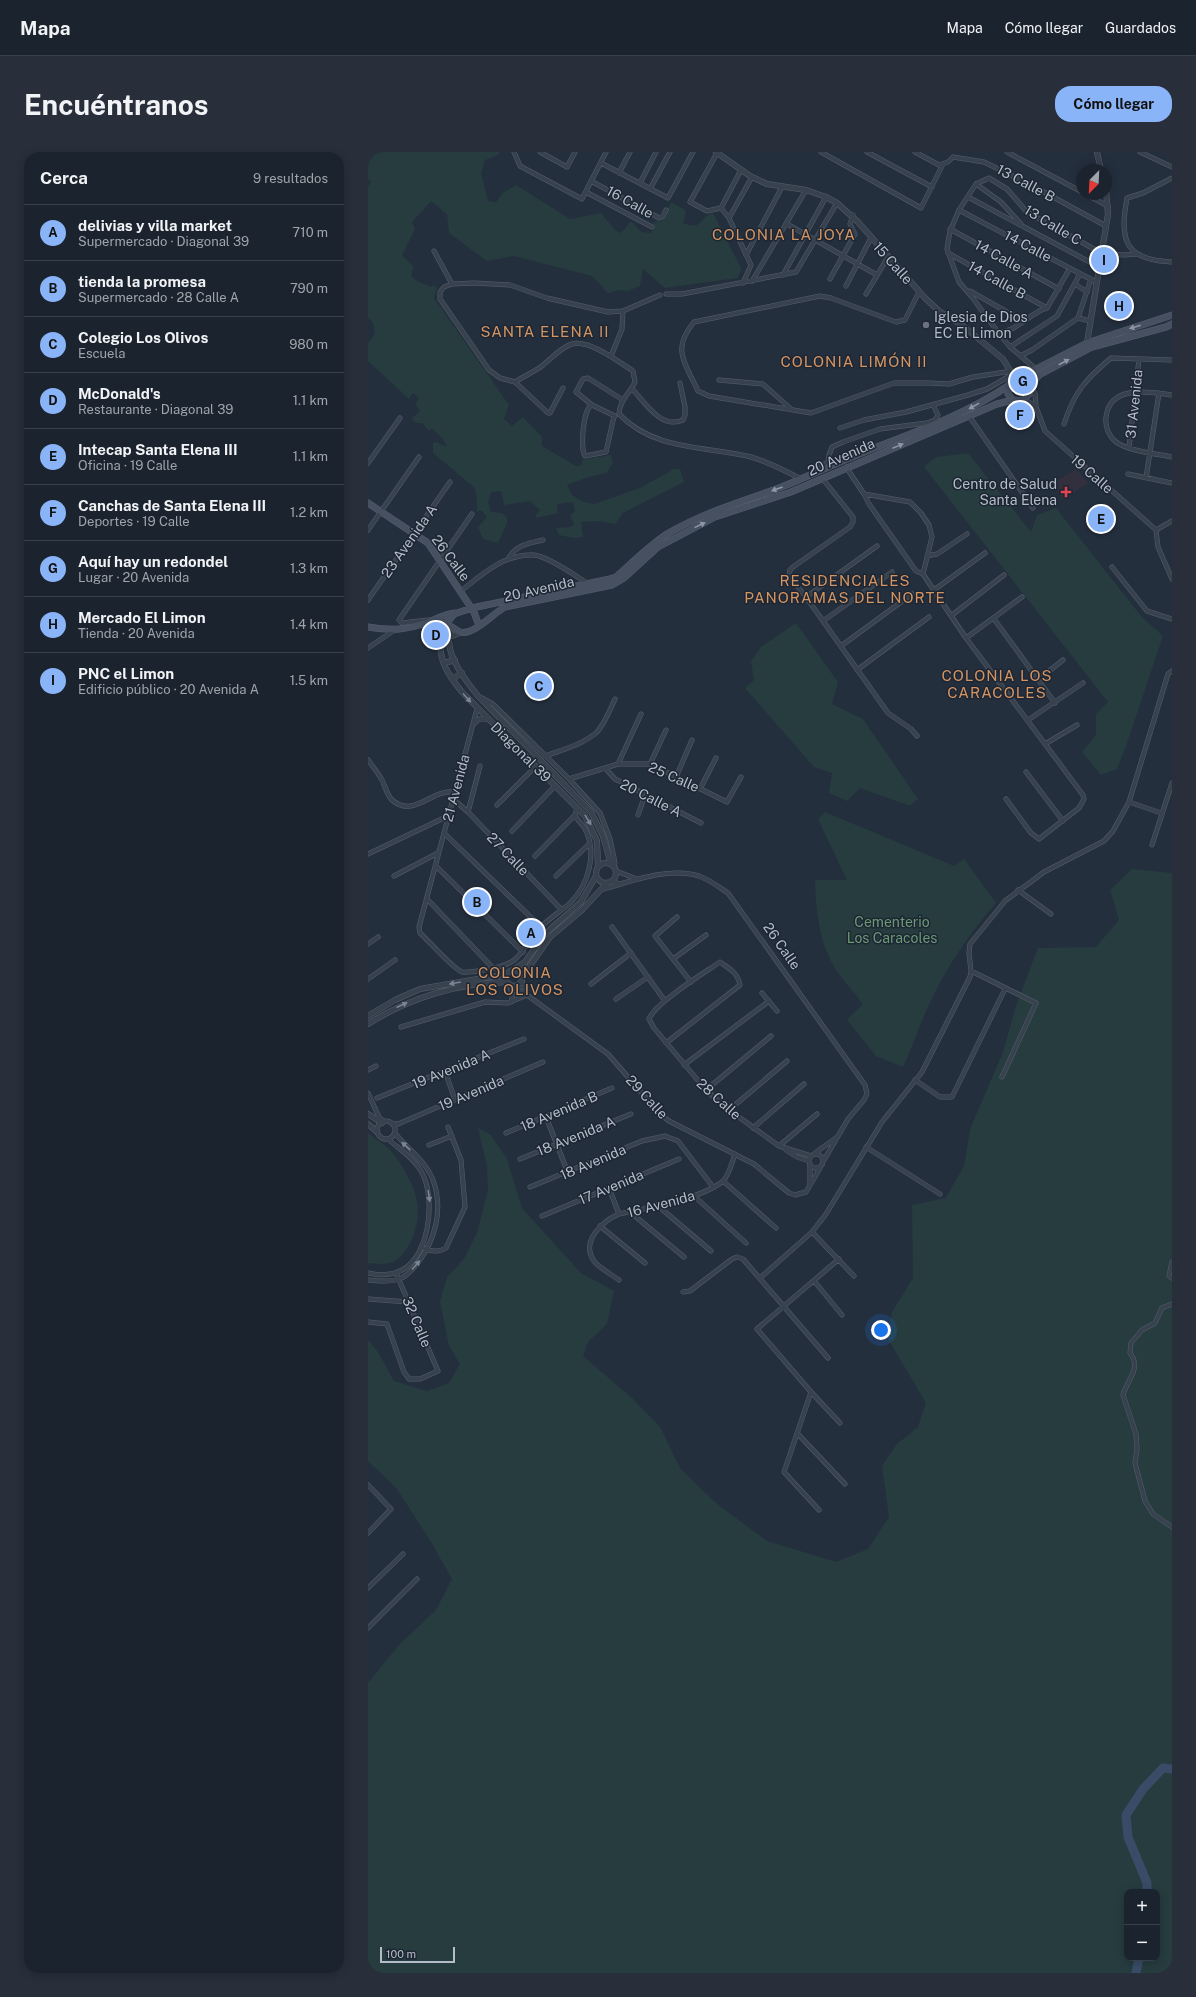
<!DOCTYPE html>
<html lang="es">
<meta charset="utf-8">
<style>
:root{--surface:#1b232e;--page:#282f3a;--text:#f1f3f6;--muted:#a0a4aa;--line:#39404a;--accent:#8ab4f8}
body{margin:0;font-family:"Public Sans",sans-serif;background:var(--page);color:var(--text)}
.controls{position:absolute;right:12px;bottom:12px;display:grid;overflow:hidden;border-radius:8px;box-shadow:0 2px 10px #0003}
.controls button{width:36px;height:36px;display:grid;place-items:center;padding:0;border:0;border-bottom:1px solid var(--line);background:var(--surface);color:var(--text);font:20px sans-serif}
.compass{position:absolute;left:708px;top:12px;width:36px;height:36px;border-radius:50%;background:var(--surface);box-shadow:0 2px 10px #0003;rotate:204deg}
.scale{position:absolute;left:12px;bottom:10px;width:75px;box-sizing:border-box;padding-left:4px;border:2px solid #b4bcc9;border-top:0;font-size:11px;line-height:14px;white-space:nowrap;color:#b4bcc9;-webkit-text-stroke:3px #1d2633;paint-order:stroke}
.you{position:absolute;left:513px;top:1178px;width:14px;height:14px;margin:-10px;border:3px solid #fff;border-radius:50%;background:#1a73e8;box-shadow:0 0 0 6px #1a73e833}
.badge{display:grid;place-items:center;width:26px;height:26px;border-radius:50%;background:var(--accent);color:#111;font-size:13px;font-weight:700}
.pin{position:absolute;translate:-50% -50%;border:2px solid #fff;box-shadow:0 1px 4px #0006}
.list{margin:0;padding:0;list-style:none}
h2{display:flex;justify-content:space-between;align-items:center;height:52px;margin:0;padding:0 16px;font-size:17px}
h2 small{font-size:13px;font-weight:400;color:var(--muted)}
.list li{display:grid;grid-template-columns:26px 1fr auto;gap:12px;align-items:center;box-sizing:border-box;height:56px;padding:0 16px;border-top:1px solid var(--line)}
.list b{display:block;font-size:15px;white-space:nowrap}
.list p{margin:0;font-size:13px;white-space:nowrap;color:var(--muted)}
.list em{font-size:13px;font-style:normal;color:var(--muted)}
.map{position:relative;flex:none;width:804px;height:1821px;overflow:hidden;border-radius:16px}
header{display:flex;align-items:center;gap:24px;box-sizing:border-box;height:56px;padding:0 20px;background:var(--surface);border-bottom:1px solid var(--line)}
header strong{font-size:19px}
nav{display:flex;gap:22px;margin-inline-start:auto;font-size:14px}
.intro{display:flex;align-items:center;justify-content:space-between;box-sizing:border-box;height:96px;padding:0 24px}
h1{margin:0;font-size:28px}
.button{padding:10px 18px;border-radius:16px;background:var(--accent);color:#111;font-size:14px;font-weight:700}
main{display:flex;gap:24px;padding:0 24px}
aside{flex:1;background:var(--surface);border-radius:16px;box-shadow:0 2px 10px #0003}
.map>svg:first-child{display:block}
.medical{fill:#32303f}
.green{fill:#263c3f;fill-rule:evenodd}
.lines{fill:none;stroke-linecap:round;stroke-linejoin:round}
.river{stroke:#394c67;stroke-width:9}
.minor-casing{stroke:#565f6c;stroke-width:5}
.tertiary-casing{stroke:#565f6c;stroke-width:6}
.secondary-casing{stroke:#565f6c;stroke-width:7}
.minor{stroke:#38414e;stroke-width:4}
.tertiary{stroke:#38414e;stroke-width:5}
.secondary{stroke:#465061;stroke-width:6}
.oneway{fill:#8e96a5}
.oneway2{fill:#7c8592}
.worship-dot{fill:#6b7280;stroke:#1d2633;stroke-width:1.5}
.health-dot{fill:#e0444e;stroke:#1d2633;stroke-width:1.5}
.labels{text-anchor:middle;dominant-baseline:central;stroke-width:3;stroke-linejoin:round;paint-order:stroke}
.street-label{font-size:14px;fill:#b4bcc9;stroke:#1d2633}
.poi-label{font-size:14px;fill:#b4bcc9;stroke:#1d2633;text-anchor:start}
.park-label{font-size:14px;fill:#6b9a76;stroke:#1d2633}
.neighbourhood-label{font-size:15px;letter-spacing:1px;fill:#d59563;stroke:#1d2633}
</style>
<header>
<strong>Mapa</strong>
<nav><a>Mapa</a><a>Cómo llegar</a><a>Guardados</a></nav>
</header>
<div class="intro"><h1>Encuéntranos</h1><a class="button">Cómo llegar</a></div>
<main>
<aside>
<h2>Cerca<small>9 resultados</small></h2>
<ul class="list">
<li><span class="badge">A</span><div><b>delivias y villa market</b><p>Supermercado · Diagonal 39</p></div><em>710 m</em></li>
<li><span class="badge">B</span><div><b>tienda la promesa</b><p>Supermercado · 28 Calle A</p></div><em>790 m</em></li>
<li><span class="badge">C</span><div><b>Colegio Los Olivos</b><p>Escuela</p></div><em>980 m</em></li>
<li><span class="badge">D</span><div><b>McDonald's</b><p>Restaurante · Diagonal 39</p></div><em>1.1 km</em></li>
<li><span class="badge">E</span><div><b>Intecap Santa Elena III</b><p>Oficina · 19 Calle</p></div><em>1.1 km</em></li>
<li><span class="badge">F</span><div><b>Canchas de Santa Elena III</b><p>Deportes · 19 Calle</p></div><em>1.2 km</em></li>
<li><span class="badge">G</span><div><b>Aquí hay un redondel</b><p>Lugar · 20 Avenida</p></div><em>1.3 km</em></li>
<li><span class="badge">H</span><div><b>Mercado El Limon</b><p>Tienda · 20 Avenida</p></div><em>1.4 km</em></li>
<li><span class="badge">I</span><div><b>PNC el Limon</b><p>Edificio público · 20 Avenida A</p></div><em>1.5 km</em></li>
</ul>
</aside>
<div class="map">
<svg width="804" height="1821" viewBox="0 0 804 1821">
<rect width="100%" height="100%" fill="#242f3e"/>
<path class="medical" d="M708,317l12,14 -25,17 -11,-16z"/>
<path class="green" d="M4,0h127l1,2 -15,6 -4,13 7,28 8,1 7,-9 13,-8 54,34 31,-6 15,18 5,2 9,-11 3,1 8,9 9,1 5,-5 -2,-6 9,-1 9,-19 15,9 -3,12c21,8 14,-5 30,-10l29,57 -5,8 -72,10 -22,-19 -3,17 -12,5 -10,-1 -10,3 -16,-17 -78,-20 -27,5 -38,-28 -2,-19 -16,-13 -19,21 3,7 -13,26 11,11 -2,10 6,5 14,6 3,-2 3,3 -3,10 75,107 -5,14 8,7 11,-9 19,20v9l34,20 6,-1v-5l29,-5 2,7 -6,11 -19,4 -21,8 5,10 9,6 13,3 46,-16 34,-19h6l4,13 -61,31 -8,11 -15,-3 -19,1 2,15 -10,1 -14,-3 -3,-7 14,-1 4,-2 -4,-10 5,-3 -2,-10 -16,2 1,9 -22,5v-3l4,-5 -10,-9 -26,4 -3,-14 -10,1 -3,11 3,9 10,1 6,4v6l-9,20 -15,-4 -5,-12 9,-10 -6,-7 -4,2v-11l-2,-13 -42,-35v-10l3,-1 11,5 -4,-8 -11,-10 -3,2 -7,-8h-6l-4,-5 8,-7 -5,-7 4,-6 -6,-5 -4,6 -41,-38v-18l7,-9 -2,-11 -5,-6v-131l3,-4 -3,-3v-23z
M600,301l63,79 6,-17 19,-7 85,108 22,20 -37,110 -9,23 -16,6 -19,-23 14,-17v-21l12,-12 -184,-235 12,-10z
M428,471l42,59 -6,22 31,15 55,80 -8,7 -50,-18 -13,13 -18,-8 3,-20 -18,-6 -69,-79 9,-8 -3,-19 10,-14z
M457,660l129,54 10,-7 32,44c-27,31 -50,64 -67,102 -10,20 -16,42 -26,62l-27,-11 -29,-36 16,-16c-8,-11 -19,-22 -27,-34 -17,-28 -20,-58 -21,-90h32l-29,-61z
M764,717l40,4v1100h-804v-290l32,-39 36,-34 16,-31 -21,-37 -34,-53 -29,-28v-121l10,12 16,29 33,10 22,-8 11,-19 -11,-18 -9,-45 7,-24 17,-18 13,-26 11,-43 -1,-24 -9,-38 13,7 16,24 15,49 59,65 33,18 -7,33 -19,18 -5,14 50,43 27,28 20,41 37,36 50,37 69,21 32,-13 21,-32 -7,-51 15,-22 21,-17 8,-24 -38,-64 4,-27 21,-34 -1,-73 34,-7 18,-32 6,-37 33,-77 13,-46 22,-58 58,-1 23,-27 -9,-30zM759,1740h30v66h-30z
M0,981c7,6 18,12 24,19 10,13 22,32 25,49 4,18 -5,50 -22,60 -8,4 -19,3 -27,2z"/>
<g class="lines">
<path class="river" d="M779,1740v-9l-19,-46 -2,-22 17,-26 20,-21 9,1
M768,1821l3,-15"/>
<g class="minor-casing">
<path id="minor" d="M146,0l6,14 62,33 24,-47
M172,0l27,15 8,-15
M453,0l100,56 22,-44
M499,0l65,35
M547,0l24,13 9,-3 5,-5 31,5 49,24 73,40
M639,0l75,40
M772,0l32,15
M349,1l-27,49 17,9 14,-3 8,10 22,47 -8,18
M233,11l67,35 25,-46
M251,21l11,-21
M804,26l-29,15 -16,5c-8,43 -2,62 45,64
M223,29l68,37 4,-2 3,-6
M272,31l16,-31
M608,32l25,18 20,22
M282,37l20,-37
M218,40l66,35
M717,42l23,12
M600,45l131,70
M353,56l20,-38
M591,58l137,72
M361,66l23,-41
M419,72l90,51
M582,77l109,60
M66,99l18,33
M580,101l99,55
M378,103l36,-68
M415,123l43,-78
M462,127l25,-45 -5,-10 3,-9
M384,129l54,-91
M707,132l12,8
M478,134l25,-48
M602,139l53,30
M551,140l-14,28 -9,2 -65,-24 -11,-2 -126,26c-23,28 -9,40 4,69l11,5 102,17 83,-30h35l20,1 24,-7 39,-6
M298,142h16l114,-22 41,-69
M498,142l22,-37
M710,166l12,3
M629,180c18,2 33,-20 50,-24l23,-40
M642,195l47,-31 23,-42
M243,204l11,-27 1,-18
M652,204l12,-6 46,-32 13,-39
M668,217l-26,-22 -13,-16 -25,-34 -13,-15 -12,-33 3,-18 9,-21 17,-26 13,-6 18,11 20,23 74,41 23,2 13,-1
M351,228l44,4 27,24
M147,230c9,-6 19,-10 27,-16 9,-7 19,-19 30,-22 17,-5 47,18 61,27l2,11c-5,11 -16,19 -16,32 35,37 87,32 132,43 17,5 35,14 50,22
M195,236l-13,25h-2l-33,-31 -15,-4 -11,-8 -49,-71v-7l4,-5 8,-3 23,-1 35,2 37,13 61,14 15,-1 37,-16
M264,237c13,13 29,41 51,31l2,-5v-8l-5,-24
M663,237l4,4 1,14 9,24 111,99 2,17 14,32
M804,243c-23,-3 -62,-11 -66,22 -1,10 3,19 10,25 12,9 41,12 56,15
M654,249l7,1 7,5
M224,253c-9,3 -12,43 -7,51l21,-4 8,-36
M247,264l-23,-11 -16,-13 7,-13 5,-1 35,22
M601,264l64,92
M696,272c10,-32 22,-45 47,-66l61,2
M472,276l24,-8 42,-8 62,-17 19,-6 26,-15
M761,296l10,-89
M0,311l32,-45
M478,315l18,27 5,10 47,67 7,3 43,64 117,157 1,4 -5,9 -40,31 -8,-6 -25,-34
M451,320l-1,-4 10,-6 1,-7 3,-8 11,-5 37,-13 47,-6 8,-3 3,-5 -5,-10
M760,322l44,9
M454,326l31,39v5l-3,5 -57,40 -3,3 -1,6 17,21 82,116 23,16 6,7
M778,326l13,-85
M496,342l46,8 11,11 8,12 3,12 -9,37
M0,378l51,-73
M788,378l16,-9
M559,404l10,-2 30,-20
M140,407c8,-14 21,-16 35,-19
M744,415l35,44 25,8
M566,438l51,-37
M93,439c20,-16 44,-38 73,-36 15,2 41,20 54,29
M438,445l71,-51
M0,448l82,-118
M584,463l52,-40
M626,467l61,84
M60,468l-26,3 -3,-3 73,-106
M455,469l69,-49
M598,486l56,-41
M473,494l71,-52
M0,496l25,-17
M489,518l72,-53
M671,527l24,-19
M112,545l13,7 76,75 31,34 10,26 5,24 -2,3
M109,557l-58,218 1,6c8,7 34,37 42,39 7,1 15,-1 22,-2 43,-7 32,-18 58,-44 8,-8 19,-15 28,-23 19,-18 28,-52 14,-76 -3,-4 -7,-7 -9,-12
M660,568l55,-37
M106,572l5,-5h9
M677,592l32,-19
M177,604c17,-6 39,-12 52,-24 8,-9 13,-22 18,-33
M0,608c5,7 10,13 14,20 3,6 5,15 10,20 22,19 40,-12 63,-8
M250,612l23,-50
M282,612l16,-34
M237,616l10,11 86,44
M658,620l37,49
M308,625l16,-37
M201,627l49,-15h32l77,38 14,-25
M332,637l16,-31
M85,647l15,13 93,97
M761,650l32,11
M129,653l38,-38
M100,660l12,-46
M270,663l7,-20
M144,679l43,-45
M76,681l97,94
M784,693l20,-62
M0,702l80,-38
M167,704l40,-41 2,-8
M68,714l87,86
M248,719l21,8
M26,724l44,-23
M188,724l34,-33
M243,729l9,3
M235,737c30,-8 65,-22 96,-13 11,4 20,11 29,17l137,192 2,9 -3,6 -16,19 -24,41
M650,738l33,24
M59,747l66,69
M309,765l-22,19 36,46
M244,775l53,74
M0,792l10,-7
M305,807l33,-24
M603,819l65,32 -34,74
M0,827l27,-19
M154,829l4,12
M223,832l40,-31
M141,833l4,10 -2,7
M144,834l15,9 81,59 52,60 9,7 85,43 35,29 6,2 11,-3 14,-24
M394,841l15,18
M248,847l32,-22
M33,875l84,-25 23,1 19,-8
M298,891l74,-58c-2,-12 -10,-16 -20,-23 -16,11 -65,41 -71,57l5,9 52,62 23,20 50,36 32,10
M316,913l85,-64
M0,918l8,-4
M77,919l10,29
M547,928l25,17h12l53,-108
M338,938l65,-54
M0,941l11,24 5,5
M9,946l147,-59
M361,958l58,-49
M178,965l22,56
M9 978a9 9 0 1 1 18 0a9 9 0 1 1-18 0Z
M23,971l7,1 145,-62
M385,976l51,-44
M138,981l106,-45
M61,993l23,-9
M411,994l38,-32
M498,995l74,47
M418,998l11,7 12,4
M447,1001l21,-15
M441 1009a7 7 0 1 1 14 0a7 7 0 1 1-14 0Z
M152,1007l111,-45
M442,1012v21
M355,1029l53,47
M162,1035l112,-46 23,-5 13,5 35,46
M241,1036l10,26
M326,1044l52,47
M289,1053l54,46
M262,1060l54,45
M174,1064l137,-57
M232,1074l45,37
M444,1080l42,44
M53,1095c8,4 17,6 25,1l19,-41 -4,-47 -13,-33
M471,1107l-82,70 54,63 29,31
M804,1110l-3,14 3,2
M0,1121c8,2 19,2 27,0 35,-9 42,-76 26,-102 -7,-13 -22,-22 -33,-32
M392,1126l52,-46 14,-18 56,-92 40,-50 48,-95 1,-6 -2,-18 1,-9 35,-43 39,-29 60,-31 9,-10 16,-29 39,-128 4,-3
M0,1128c9,1 22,2 31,-1 7,-2 14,-10 18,-15 18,-23 26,-53 17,-81 -7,-22 -26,-33 -39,-50
M251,1128c-8,-6 -20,-12 -25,-19 -14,-20 9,-40 25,-47 28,-6 81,-15 103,-32 7,-6 10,-20 13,-28
M447,1130l27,33
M315,1140l7,-1 42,-32 5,-2 6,2 85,99
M0,1147l41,3
M804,1152l-10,4 -7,15 -13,7 -11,13 -1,10c12,15 -3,27 -7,42l13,39 1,15 -2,14 10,38 8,13 19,13
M0,1170l19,2 17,48 5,7h11l18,-8 -42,-98
M443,1240l-27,80 35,38
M429,1281l48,51
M0,1333l23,24 -23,24
M0,1436l35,-34
M0,1476l49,-49"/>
</g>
<g class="tertiary-casing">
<path id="tertiary" d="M348,0l34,24 17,8 39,6 20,7 11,6 21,19 67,76 14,13 24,15 40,33 11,18
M729,0l4,18
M719,191l21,-129 -2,-24
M74,482l4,-10
M84,484l9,-4
M73,487c-3,22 8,37 21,53l123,124 12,25 1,25
M81,490c1,19 18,40 29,54l113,116 12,24 8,28
M76,511l11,-3
M84,527l10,-6
M228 721a10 10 0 1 1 20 0a10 10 0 1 1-20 0Z
M145,818l12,-8 21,-29 35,-31 15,-26
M138 826a8 8 0 1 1 16 0a8 8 0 1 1-16 0Z
M154,825l28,-40 31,-26 26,-28
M0,864l27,-16 25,-11 87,-15
M0,872c41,-26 90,-41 139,-42
M0,962l14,9
M0,972l9,8"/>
</g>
<g class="secondary-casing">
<path id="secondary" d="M656,221l7,5 -1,15 -8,8 -9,-1 -5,-6 1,-10 9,-10 18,-5 51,-26 85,-28
M664,232l7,-9 53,-28 74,-20 6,-3
M0,351l60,40 46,69 5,14
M62,469c5,1 11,1 16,3 5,2 9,6 14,8 13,4 32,-18 45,-25l107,-22 12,-7 34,-31 57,-30 76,-25 206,-88 16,-4
M78,472l8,-10 18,-6 138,-29 6,-2c17,-15 33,-31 51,-43 35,-21 74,-32 112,-46 28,-11 55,-24 83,-35 50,-20 101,-37 146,-67
M0,475c25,4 37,3 61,-5 9,-4 16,-8 26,-9"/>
</g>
<use href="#minor" class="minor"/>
<use href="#tertiary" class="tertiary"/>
<use href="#secondary" class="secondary"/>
</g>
<defs><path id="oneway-solid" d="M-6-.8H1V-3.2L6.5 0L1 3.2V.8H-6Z"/></defs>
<g class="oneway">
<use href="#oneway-solid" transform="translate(767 175) rotate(164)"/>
<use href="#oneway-solid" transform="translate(696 210) rotate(-28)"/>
<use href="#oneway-solid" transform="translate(606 254) rotate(151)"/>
<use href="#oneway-solid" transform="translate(530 294) rotate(-22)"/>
<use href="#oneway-solid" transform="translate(409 337) rotate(160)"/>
<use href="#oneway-solid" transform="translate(332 373) rotate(-26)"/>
</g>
<g class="oneway2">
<use href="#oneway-solid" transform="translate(99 546) rotate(48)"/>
<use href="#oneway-solid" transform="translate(220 668) rotate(58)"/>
<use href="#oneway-solid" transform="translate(87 831) rotate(170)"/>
<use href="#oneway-solid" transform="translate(34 853) rotate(-25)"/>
<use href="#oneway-solid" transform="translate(38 994) rotate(-137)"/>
<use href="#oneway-solid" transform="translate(61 1044) rotate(82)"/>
<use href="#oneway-solid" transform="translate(48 1113) rotate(-49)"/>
</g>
<circle class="worship-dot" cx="558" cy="173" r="4"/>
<path class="health-dot" d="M696 334h4v4h4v4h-4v4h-4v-4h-4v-4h4z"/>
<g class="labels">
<g class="street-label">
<text transform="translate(658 31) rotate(28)">13 Calle B</text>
<text transform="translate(262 50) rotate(29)">16 Calle</text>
<text transform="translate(685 73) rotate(31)">13 Calle C</text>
<text transform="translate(660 94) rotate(28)">14 Calle</text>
<text transform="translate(636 107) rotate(29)">14 Calle A</text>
<text transform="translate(525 111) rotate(48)">15 Calle</text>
<text transform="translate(629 128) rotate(29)">14 Calle B</text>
<text transform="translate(766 252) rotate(-84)">31 Avenida</text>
<text transform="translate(473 305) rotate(-24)">20 Avenida</text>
<text transform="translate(724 322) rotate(41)">19 Calle</text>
<text transform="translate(41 389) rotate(-55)">23 Avenida A</text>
<text transform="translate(83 406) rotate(53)">26 Calle</text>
<text transform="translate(171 437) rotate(-13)">20 Avenida</text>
<text transform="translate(153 600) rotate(45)">Diagonal 39</text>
<text transform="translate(306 625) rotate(24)">25 Calle</text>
<text transform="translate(88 636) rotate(-75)">21 Avenida</text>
<text transform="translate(283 646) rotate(27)">20 Calle A</text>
<text transform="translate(140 702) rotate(46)">27 Calle</text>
<text transform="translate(414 794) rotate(55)">26 Calle</text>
<text transform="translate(83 917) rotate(-22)">19 Avenida A</text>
<text transform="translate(103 941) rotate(-23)">19 Avenida</text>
<text transform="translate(279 945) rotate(47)">29 Calle</text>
<text transform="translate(351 947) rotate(42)">28 Calle</text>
<text transform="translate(191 959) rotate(-23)">18 Avenida B</text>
<text transform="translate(208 984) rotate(-22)">18 Avenida A</text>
<text transform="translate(225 1010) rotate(-23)">18 Avenida</text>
<text transform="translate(243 1035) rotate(-23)">17 Avenida</text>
<text transform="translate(293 1052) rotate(-15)">16 Avenida</text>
<text transform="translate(49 1170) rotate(67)">32 Calle</text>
</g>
<g class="poi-label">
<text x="566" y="165">Iglesia de Dios<tspan x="566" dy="16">EC El Limon</tspan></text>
<text x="689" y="332" text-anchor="end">Centro de Salud<tspan x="689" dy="16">Santa Elena</tspan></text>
</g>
<g class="park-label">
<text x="524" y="770">Cementerio<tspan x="524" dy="16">Los Caracoles</tspan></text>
</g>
<g class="neighbourhood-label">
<text x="416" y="82">COLONIA LA JOYA</text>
<text x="177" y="179">SANTA ELENA II</text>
<text x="486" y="209">COLONIA LIMÓN II</text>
<text x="477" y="428">RESIDENCIALES<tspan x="477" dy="17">PANORAMAS DEL NORTE</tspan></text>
<text x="629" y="523">COLONIA LOS<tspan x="629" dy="17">CARACOLES</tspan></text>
<text x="147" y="820">COLONIA<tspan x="147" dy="17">LOS OLIVOS</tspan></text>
</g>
</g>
</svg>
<div class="controls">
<button>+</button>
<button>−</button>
</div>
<svg class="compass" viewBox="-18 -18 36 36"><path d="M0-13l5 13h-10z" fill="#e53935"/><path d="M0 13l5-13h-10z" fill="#a0a4aa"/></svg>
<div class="scale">100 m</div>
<div class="you"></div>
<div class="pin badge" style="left:163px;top:781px">A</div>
<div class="pin badge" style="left:109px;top:750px">B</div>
<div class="pin badge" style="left:171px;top:534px">C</div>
<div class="pin badge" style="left:68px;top:483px">D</div>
<div class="pin badge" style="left:733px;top:367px">E</div>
<div class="pin badge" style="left:652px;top:263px">F</div>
<div class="pin badge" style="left:655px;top:229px">G</div>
<div class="pin badge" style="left:751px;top:154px">H</div>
<div class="pin badge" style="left:736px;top:108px">I</div>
</div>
</main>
